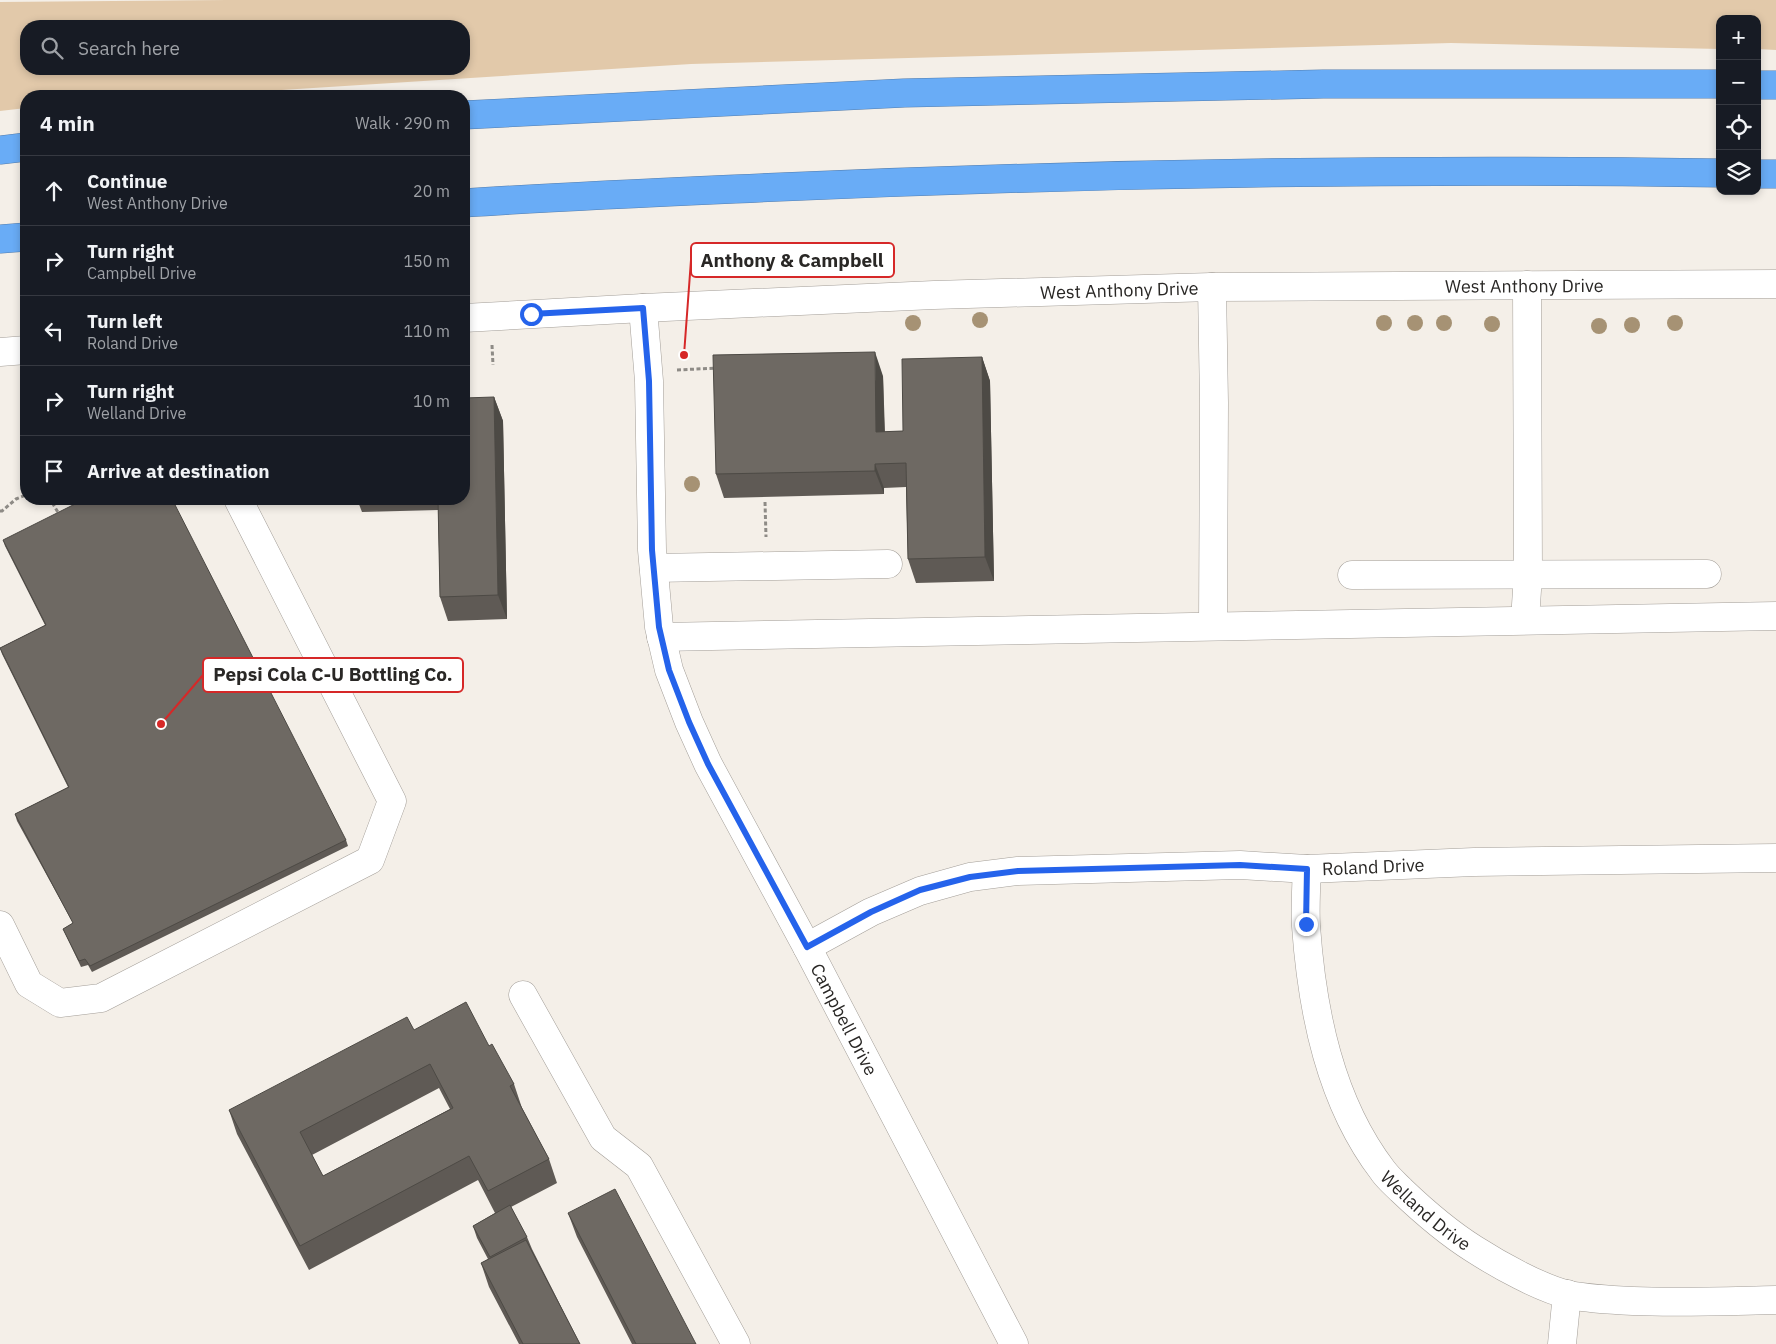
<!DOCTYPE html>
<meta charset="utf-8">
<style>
:root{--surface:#171b24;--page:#20242c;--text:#f1f3f6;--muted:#9ea1a6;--line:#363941}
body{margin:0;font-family:"IBM Plex Sans",sans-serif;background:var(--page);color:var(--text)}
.controls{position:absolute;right:15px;top:15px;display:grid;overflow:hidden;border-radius:10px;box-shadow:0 2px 8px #0003}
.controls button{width:45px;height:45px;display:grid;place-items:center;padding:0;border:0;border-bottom:1px solid var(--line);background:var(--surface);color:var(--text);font:25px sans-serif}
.stop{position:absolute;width:15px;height:15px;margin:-11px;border:4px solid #2563eb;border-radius:50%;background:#fff}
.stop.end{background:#2563eb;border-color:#fff;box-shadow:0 1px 5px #0008}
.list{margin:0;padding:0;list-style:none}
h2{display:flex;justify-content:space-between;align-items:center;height:65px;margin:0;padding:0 20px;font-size:21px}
h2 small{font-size:16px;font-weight:400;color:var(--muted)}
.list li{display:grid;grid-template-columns:32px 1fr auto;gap:15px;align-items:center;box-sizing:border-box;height:70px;padding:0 20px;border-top:1px solid var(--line)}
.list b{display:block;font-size:19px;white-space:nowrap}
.list p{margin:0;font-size:16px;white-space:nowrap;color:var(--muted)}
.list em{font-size:16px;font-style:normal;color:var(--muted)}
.icon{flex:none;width:28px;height:28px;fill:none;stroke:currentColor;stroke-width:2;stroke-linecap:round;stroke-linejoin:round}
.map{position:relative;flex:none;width:1776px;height:1344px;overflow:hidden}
.search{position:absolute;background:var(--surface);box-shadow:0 2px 8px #0003;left:20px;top:20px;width:450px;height:55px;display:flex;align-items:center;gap:12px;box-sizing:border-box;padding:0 18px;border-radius:20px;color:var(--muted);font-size:19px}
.panel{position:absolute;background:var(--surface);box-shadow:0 2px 8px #0003;left:20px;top:90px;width:450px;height:415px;border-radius:20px}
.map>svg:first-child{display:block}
.green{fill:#e2c9aa;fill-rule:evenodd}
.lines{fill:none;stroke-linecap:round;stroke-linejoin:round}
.minor-casing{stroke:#a39e98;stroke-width:29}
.highway-casing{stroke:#537dad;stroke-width:29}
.path{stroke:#8e8b86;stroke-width:3;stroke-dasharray:4 2.5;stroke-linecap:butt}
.minor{stroke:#fff;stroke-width:28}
.highway{stroke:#69acf6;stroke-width:28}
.tree{fill:#a69274}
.wall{fill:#5f5a55;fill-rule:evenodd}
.shaded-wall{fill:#4d4a45}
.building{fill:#6e6963;stroke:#4d4a45;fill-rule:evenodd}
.route{stroke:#2563eb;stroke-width:6}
.labels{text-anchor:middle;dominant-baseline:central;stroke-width:5;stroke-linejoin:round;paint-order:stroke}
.street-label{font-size:18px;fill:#292725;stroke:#fff}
.leader{fill:none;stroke:#d62828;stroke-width:2}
.callout-dot{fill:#d62828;stroke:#fff;stroke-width:2}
.callout{fill:#fff;stroke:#d62828;stroke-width:2}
.callout-label{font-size:19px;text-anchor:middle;font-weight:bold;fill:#292725}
</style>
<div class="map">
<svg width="1776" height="1344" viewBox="0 0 1776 1344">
<rect width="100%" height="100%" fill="#f4efe8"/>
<path class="green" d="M227,0h1549v50l-19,-1v-30h-37v30l-269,-6 -760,21 -504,32h-161v12l-26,3v-109zM26,26h438v43h-438z"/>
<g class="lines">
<g class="minor-casing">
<g id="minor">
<path d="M1212,287l2,116 -1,223"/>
<path id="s1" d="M643,308l6,73 3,169 7,77 10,43 20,52 19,42 99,183 207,397"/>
<path id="s2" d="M464,318l179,-10 291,-13 278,-8 564,-3"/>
<path d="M0,352l26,-2"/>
<path d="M654,568l234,-4"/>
<path d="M1352,575l355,-1"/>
<path d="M1525,620l3,-45 -1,-290"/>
<path d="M661,637l1115,-21"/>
<path id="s3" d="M1307,869c-1,19 -2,38 -1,57 6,85 24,176 77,245 5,7 12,13 18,19 23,22 46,42 73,59 25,16 66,39 95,46 21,4 42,5 64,6 47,2 95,0 143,-1"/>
<path d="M0,925l29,59 31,19 41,-5 269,-138 22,-59 -154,-302"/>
<path id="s4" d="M807,947l64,-35 49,-21 50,-14 48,-6 222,-6 67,4 167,-7 302,-4"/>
<path d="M523,995l80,143 36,28 97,178"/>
<path d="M1562,1344l5,-50"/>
</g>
</g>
<g class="highway-casing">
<path id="highway" d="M1757,85h19
M464,115l440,-22 419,-9h397
M0,150l26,-3
M1757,174h19
M464,203c90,-6 181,-10 271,-14 328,-15 656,-21 985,-16
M0,239l26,-2"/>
</g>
<path class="path" d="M492,345l1,20
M677,370l41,-2
M47,499l6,5 6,10
M765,502l1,35
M0,511h2l14,-12 10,-4"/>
<use href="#minor" class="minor"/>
<use href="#highway" class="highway"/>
</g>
<g class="tree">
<circle cx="980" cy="320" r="8"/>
<circle cx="913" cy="323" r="8"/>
<circle cx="1384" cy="323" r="8"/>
<circle cx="1415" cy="323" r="8"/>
<circle cx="1444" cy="323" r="8"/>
<circle cx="1675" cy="323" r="8"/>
<circle cx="1492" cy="324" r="8"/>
<circle cx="1632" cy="325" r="8"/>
<circle cx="1599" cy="326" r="8"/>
<circle cx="692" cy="484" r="8"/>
</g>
<path class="wall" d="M982,357l8,24 4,200 -78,2 -8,-24 -2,-72 -22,1v6l-160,4 -8,-24 167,-98 2,56 18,-1z
M494,397l9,24 4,198 -59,2 -8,-24 -2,-87 -76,2 -5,-13h107z
M3,540l343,300 2,6 -256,126 -4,-7 -7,2 -18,-38 10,-6 -56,-102 -2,-7 53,-27 -66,-133 -2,-6 45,-23 -40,-79z
M414,1030l75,16 25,38 8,24 27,51 8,24 -46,24 16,30 5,12 48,95h-61l-30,-57 -8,-24 7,-4 -11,-21 -4,-12 22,-13 -17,-33 -169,90 -72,-136 -8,-24zM439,1088l11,21 -127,67 -11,-21z
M568,1213l128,131h-64l-55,-107z"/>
<path class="shaded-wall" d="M875,352l8,24 2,80 -9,-24z
M982,357l8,24 4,200 -9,-24z
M494,397l9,24 4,198 -9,-24z
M875,464l9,24v6l-9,-23z"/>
<path class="building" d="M875,352l1,80 27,-1 -1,-72 80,-2 3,200 -77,2 -2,-96 -31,1v7l-159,3 -3,-119z
M494,397l4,198 -58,2 -2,-98h26v-101z
M85,499h87l174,341 -256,126 -5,-7 -6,2 -16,-32 10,-6 -58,-109 54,-27 -69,-139 46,-23 -43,-85z
M466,1002l23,44 3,-2 22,40 -4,2 39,73 -61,32 -19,-35 -169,90 -71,-136 178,-93 7,13zM430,1064l23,44 -130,68 -23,-44z
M615,1189l81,155h-60l-68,-131z
M510,1205l17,32 -37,20 -17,-31z
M526,1240l54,104h-57l-42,-81z"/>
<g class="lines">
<path class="route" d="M531,314l112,-6 6,73 3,169 7,77 10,43 20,52 19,42 99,183 64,-35 49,-22 50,-13 48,-6 222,-6 67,4 -1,55"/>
</g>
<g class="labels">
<g class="street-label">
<text stroke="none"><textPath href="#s2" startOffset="1061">West Anthony Drive</textPath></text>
<text stroke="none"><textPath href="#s2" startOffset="656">West Anthony Drive</textPath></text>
<text stroke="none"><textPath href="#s4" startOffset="582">Roland Drive</textPath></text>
<text stroke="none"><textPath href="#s1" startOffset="755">Campbell Drive</textPath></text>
<text stroke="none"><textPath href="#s3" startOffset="376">Welland Drive</textPath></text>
</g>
</g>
<path class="leader" d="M684 355L691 260M161 724L203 675"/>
<g class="callout-dot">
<circle cx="684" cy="355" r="5"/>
<circle cx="161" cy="724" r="5"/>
</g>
<g class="callout">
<rect x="691" y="243" width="203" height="34" rx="5"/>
<rect x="203" y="658" width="260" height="34" rx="5"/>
</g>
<g class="callout-label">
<text x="792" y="267">Anthony &amp; Campbell</text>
<text x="333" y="681">Pepsi Cola C-U Bottling Co.</text>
</g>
</svg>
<div class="controls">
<button>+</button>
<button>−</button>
<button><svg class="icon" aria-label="locate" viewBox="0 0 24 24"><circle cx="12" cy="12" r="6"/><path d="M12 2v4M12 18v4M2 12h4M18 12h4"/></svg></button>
<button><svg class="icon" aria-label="layers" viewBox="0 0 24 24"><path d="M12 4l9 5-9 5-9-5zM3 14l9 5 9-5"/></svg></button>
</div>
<div class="stop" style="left:531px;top:314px"></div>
<div class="stop end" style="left:1306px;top:924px"></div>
<div class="search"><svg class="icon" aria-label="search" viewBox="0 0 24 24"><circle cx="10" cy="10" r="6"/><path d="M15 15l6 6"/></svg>Search here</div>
<section class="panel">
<h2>4 min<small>Walk · 290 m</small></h2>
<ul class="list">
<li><svg class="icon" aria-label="ahead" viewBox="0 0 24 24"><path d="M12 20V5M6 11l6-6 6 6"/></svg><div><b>Continue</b><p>West Anthony Drive</p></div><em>20 m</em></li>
<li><svg class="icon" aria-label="right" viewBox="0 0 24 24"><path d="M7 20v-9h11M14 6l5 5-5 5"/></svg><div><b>Turn right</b><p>Campbell Drive</p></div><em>150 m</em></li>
<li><svg class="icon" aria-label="left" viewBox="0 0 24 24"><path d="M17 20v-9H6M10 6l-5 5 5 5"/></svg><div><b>Turn left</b><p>Roland Drive</p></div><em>110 m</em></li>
<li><svg class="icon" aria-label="right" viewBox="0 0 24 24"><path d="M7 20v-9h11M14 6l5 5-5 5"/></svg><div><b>Turn right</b><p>Welland Drive</p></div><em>10 m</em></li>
<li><svg class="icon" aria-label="arrive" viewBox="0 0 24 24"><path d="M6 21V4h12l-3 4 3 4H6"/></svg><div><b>Arrive at destination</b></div></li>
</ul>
</section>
</div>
